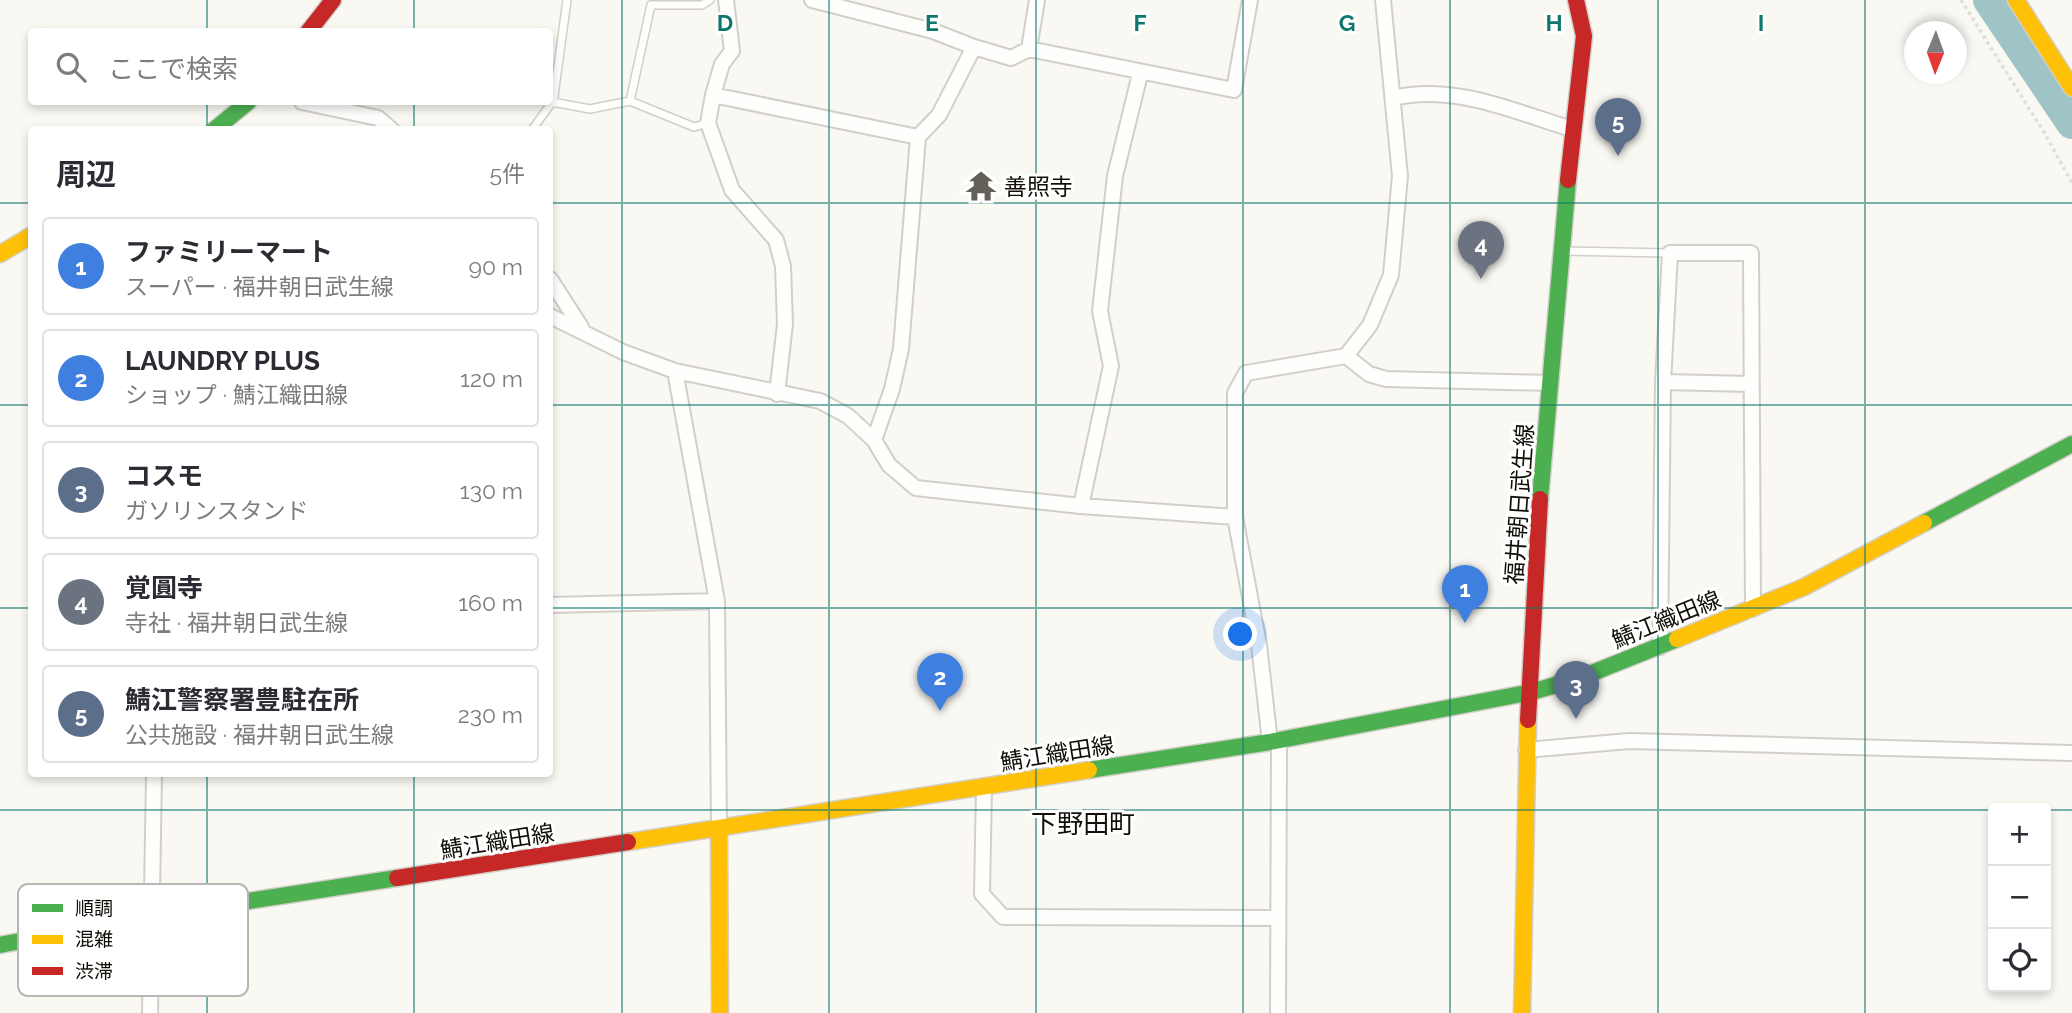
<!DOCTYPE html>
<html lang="ja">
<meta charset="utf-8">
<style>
:root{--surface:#fff;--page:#f2f2f3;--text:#2b2b33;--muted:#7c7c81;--line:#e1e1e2;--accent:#d93025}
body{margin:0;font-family:Raleway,"Noto Sans JP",sans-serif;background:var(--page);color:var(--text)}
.controls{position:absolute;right:21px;bottom:21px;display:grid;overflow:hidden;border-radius:7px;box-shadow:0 4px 10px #0003}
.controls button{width:63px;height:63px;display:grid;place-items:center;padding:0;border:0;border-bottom:2px solid var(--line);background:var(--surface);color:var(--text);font:35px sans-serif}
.compass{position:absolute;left:1904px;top:21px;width:63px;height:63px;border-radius:50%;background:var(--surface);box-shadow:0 4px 10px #0003;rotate:181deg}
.you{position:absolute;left:1241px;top:635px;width:24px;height:24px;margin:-18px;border:5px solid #fff;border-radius:50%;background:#1a73e8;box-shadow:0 0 0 10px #1a73e833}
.badge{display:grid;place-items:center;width:46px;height:46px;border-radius:50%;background:var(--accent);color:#fff;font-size:23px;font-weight:700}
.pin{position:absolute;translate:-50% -58px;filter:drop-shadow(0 2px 4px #0008)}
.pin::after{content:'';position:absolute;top:37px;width:24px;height:21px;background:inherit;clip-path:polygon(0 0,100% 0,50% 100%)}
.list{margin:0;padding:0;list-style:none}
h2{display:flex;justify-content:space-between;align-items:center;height:91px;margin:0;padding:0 28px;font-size:30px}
h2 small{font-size:23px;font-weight:400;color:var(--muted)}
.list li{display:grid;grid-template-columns:46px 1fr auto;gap:21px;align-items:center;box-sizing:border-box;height:98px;margin:0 14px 14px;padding:0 14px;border:2px solid var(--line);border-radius:7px}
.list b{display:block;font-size:26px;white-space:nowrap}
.list p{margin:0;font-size:23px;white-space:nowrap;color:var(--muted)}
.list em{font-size:23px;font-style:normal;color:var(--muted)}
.icon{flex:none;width:38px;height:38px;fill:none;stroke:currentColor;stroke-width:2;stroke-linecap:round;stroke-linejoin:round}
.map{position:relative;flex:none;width:2072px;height:1013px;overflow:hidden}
.search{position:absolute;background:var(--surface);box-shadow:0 4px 10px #0003;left:28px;top:28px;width:525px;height:77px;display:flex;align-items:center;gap:18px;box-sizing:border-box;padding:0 24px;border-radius:7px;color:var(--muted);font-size:26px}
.panel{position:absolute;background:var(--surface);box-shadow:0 4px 10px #0003;left:28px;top:126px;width:525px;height:651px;border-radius:7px}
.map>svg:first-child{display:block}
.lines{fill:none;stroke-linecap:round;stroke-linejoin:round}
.river{stroke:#9fc4c6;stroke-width:32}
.lane-casing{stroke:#d2cfc9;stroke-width:10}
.street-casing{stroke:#d2cfc9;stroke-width:18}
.fast-casing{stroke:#d2cfc9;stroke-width:19}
.slow-casing{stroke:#d2cfc9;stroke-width:19}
.jam-casing{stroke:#d2cfc9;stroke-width:19}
.path{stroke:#e0dedd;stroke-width:3.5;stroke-dasharray:3.5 3.5;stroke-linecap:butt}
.lane{stroke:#fefefd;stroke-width:7}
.street{stroke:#fefefd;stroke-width:14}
.fast{stroke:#4caf50;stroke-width:16}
.slow{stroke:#ffc107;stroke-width:16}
.jam{stroke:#c62828;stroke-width:16}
.grid{fill:none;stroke:#0f766e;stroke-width:2;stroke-opacity:0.55}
.labels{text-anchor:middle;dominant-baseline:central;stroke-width:6;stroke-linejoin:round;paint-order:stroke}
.poi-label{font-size:23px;fill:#100e07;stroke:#fff;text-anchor:start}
.street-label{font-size:23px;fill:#100e07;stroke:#fff}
.quarter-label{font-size:26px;fill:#100e07;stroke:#fff}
.key{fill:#fff;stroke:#b7b7b5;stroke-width:2}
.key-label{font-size:19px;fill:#100e07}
.grid-label{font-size:23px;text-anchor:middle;font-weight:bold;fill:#0f766e;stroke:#fff;stroke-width:6;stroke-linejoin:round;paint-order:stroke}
</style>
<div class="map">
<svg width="2072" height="1013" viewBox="0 0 2072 1013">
<rect width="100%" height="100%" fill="#faf8f2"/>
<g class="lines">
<path class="river" d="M1989,0l83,123"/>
<g class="lane-casing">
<path id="lane" d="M630,101l64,26 14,-4
M553,103l14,-103
M532,130l20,-28 38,7 40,-8 21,-96h51l8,-5
M1562,251l107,2"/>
</g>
<g class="street-casing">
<path id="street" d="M812,0l121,31 41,16 -35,68 -21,22 -17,212 -9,40 -18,51
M974,47l37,11 18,-9 205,41 16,-90
M1029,49l8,-49
M713,95l9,-31 10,-13 -6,-51
M1393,98c60,-15 122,14 179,31
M302,102l76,16 14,12
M550,279l31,48
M550,316l73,36 52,19 145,30 28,15 26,24 15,25 27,23 165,18 154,11
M1346,356l23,18 17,5 164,4
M675,371l42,230 2,229
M1663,382l88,2
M777,394l8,-70 -2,-58 -7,-26 -44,-50 -24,-67 5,-28 205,42
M1081,506l30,-140 -11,-55 15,-135 25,-102
M550,605l167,-4
M1660,647l3,-265 7,-129h81l2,356
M1526,750l103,-9 443,12
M984,788l-2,106 21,23 275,1
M150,1013l4,-239
M1278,1013l1,-269 -9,-2 -11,-97 -24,-128v-124l11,-20 100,-17 24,-31 21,-50 9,-99 -17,-176"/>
</g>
<g class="fast-casing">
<path id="fast" d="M214,130l34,-28
M1540,499l28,-319
M1924,523l148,-79
M1089,770l181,-28 262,-50 50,-15 95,-38
M0,945l151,-29 246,-38"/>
</g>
<g class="slow-casing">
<path id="slow" d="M2016,0l56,88
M0,254l32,-19
M1677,639l127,-52 120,-64
M719,830l1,183
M628,842l461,-72
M1522,1013l6,-293"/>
</g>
<g class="jam-casing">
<path id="jam" d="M308,32l25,-32
M1568,180l16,-144 -8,-36
M1528,720l12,-221
M397,878l231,-36"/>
</g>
<path class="path" d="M1961,0l84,134 27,49"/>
<use href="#lane" class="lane"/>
<use href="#street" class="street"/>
<use href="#fast" class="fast"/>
<use href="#slow" class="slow"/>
<use href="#jam" class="jam"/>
</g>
<path class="grid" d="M207,0v32M414,0v32M622,0v1013M829,0v1013M1036,0v1013M1243,0v1013M1450,0v1013M1658,0v1013M1865,0v1013M207,102v28M414,102v28M0,203h32M550,203h1522M0,405h32M550,405h1522M0,608h32M550,608h1522M207,774v239M414,774v239M0,810h1993M2046,810h26"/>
<defs>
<g id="temple-bare" transform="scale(2.415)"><path d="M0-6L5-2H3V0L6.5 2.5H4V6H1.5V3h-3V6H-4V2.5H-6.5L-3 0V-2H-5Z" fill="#626059" stroke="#fff" stroke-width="2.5" paint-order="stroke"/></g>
</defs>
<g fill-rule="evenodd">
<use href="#temple-bare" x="981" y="186"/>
</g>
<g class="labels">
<g class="poi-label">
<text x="1004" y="186">善照寺</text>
</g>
<g class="street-label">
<text transform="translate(1519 504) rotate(-86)">福井朝日武生線</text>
<text transform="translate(1666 619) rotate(-22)">鯖江織田線</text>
<text transform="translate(1057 753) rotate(-9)">鯖江織田線</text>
<text transform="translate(497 841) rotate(-9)">鯖江織田線</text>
</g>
<g class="quarter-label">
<text x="1083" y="824">下野田町</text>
</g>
</g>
<rect x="18" y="884" width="230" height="112" rx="10" class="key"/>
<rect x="32" y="904" width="31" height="8" fill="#4caf50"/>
<rect x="32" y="935" width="31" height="9" fill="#ffc107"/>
<rect x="32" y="967" width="31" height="8" fill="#c62828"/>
<g class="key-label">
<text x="75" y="915">順調</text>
<text x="75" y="946">混雑</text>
<text x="75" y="978">渋滞</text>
</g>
<g class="grid-label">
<text x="725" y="31">D</text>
<text x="932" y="31">E</text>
<text x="1140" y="31">F</text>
<text x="1347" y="31">G</text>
<text x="1554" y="31">H</text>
<text x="1761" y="31">I</text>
</g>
</svg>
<div class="controls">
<button>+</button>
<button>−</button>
<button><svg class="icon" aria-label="locate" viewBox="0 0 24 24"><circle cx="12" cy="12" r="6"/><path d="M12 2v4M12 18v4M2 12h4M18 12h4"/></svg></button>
</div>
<svg class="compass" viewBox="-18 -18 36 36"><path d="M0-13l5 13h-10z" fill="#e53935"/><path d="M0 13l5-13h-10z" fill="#7c7c81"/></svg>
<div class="you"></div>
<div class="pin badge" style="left:1465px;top:623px;background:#3f7fe0">1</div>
<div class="pin badge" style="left:940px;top:711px;background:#3f7fe0">2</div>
<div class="pin badge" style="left:1576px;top:719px;background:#5c6f8a">3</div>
<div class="pin badge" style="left:1481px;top:279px;background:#6b7280">4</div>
<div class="pin badge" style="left:1618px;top:156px;background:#5c6f8a">5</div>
<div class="search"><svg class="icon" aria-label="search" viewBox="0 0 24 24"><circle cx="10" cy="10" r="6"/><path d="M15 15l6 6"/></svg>ここで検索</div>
<section class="panel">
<h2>周辺<small>5件</small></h2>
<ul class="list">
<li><span class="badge" style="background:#3f7fe0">1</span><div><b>ファミリーマート</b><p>スーパー · 福井朝日武生線</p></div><em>90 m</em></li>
<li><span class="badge" style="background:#3f7fe0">2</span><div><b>LAUNDRY PLUS</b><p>ショップ · 鯖江織田線</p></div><em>120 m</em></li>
<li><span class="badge" style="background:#5c6f8a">3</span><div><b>コスモ</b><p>ガソリンスタンド</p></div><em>130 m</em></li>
<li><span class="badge" style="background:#6b7280">4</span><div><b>覚圓寺</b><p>寺社 · 福井朝日武生線</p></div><em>160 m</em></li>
<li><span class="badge" style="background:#5c6f8a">5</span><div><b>鯖江警察署豊駐在所</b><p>公共施設 · 福井朝日武生線</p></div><em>230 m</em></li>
</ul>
</section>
</div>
